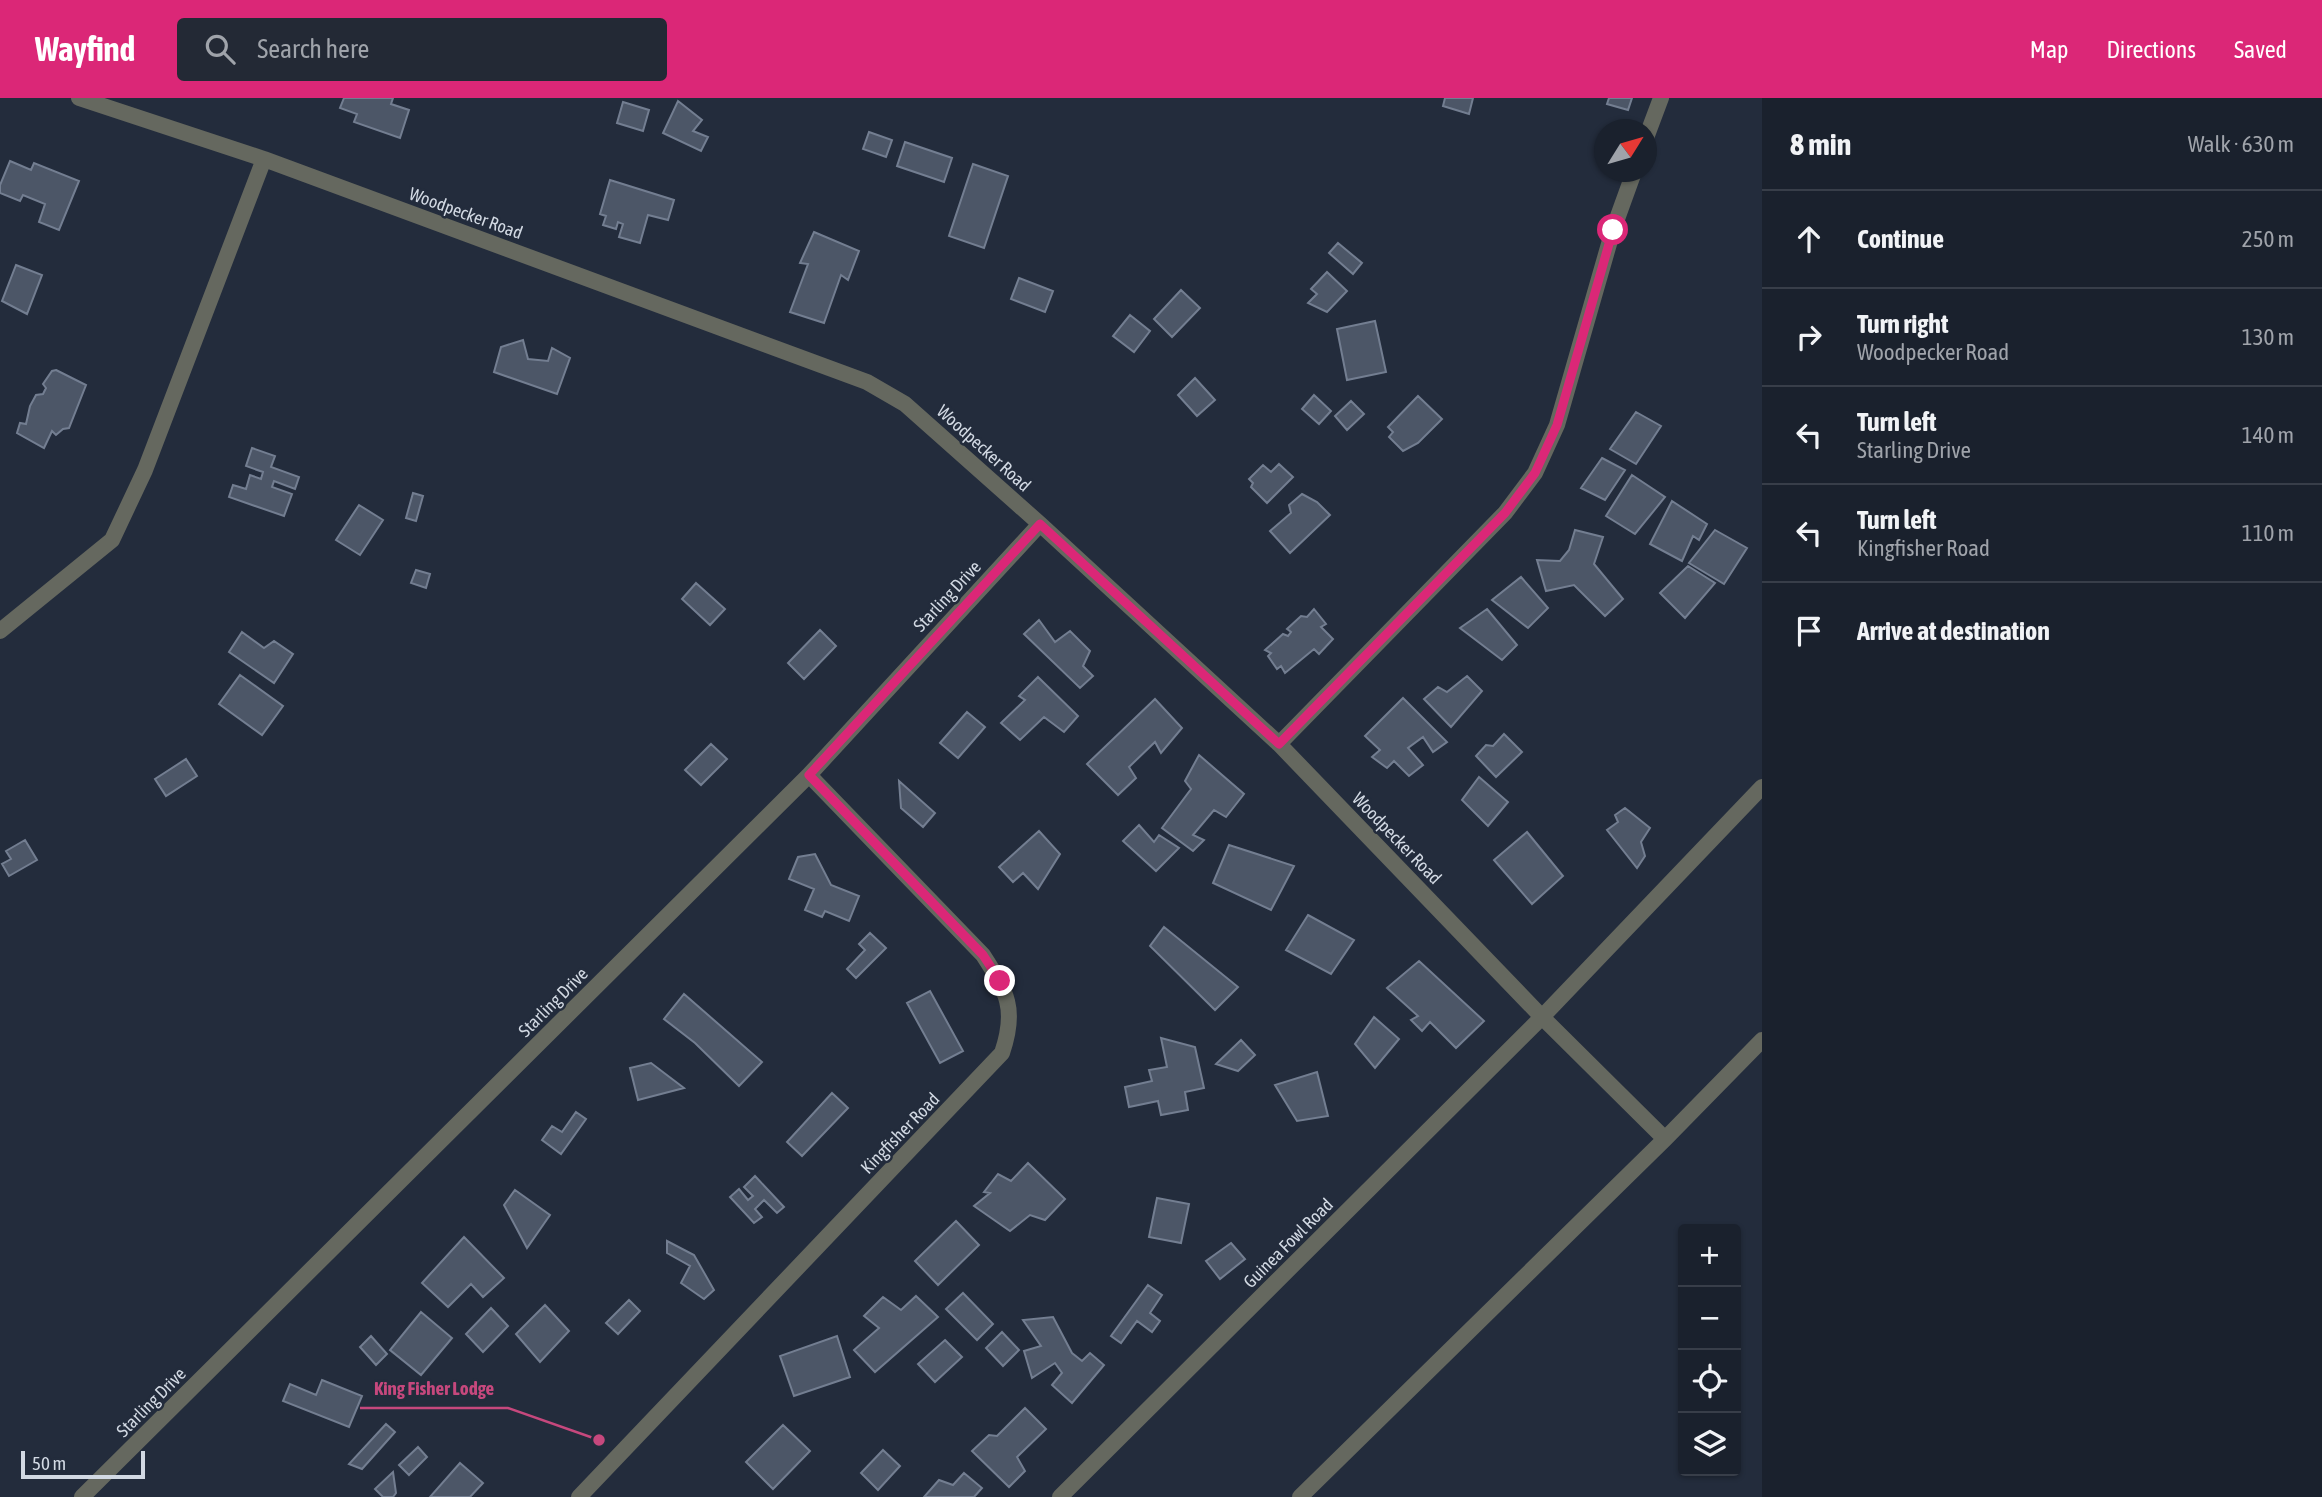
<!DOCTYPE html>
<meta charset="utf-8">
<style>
:root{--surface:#1a212d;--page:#232935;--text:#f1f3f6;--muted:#9fa3aa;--line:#383e49;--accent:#db2777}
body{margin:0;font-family:"Asap Condensed",sans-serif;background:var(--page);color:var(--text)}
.controls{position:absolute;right:21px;bottom:21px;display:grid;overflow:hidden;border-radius:7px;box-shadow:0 2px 5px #0004}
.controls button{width:63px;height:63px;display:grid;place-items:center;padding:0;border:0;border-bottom:2px solid var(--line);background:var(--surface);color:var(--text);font:35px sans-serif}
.compass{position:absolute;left:1594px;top:21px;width:63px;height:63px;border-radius:50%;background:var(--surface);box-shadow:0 2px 5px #0004;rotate:53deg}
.scale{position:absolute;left:21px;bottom:18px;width:124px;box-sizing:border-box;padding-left:7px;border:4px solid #d2d9e3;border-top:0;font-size:19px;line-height:24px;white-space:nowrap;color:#d2d9e3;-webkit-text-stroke:5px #232c3c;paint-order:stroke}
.stop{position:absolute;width:21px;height:21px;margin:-16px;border:5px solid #db2777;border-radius:50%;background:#fff}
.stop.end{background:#db2777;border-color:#fff;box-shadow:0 2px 7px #0008}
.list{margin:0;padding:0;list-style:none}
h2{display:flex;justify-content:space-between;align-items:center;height:91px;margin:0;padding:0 28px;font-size:30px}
h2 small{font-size:23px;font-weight:400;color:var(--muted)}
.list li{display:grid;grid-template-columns:46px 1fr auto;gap:21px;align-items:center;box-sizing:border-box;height:98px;padding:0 28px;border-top:2px solid var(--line)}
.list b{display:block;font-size:26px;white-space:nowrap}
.list p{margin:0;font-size:23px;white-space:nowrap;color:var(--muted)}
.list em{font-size:23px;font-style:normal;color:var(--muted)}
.icon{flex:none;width:38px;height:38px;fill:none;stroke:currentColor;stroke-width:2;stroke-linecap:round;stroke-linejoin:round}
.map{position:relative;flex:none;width:1762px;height:1399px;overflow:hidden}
header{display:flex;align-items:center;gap:42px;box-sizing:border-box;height:98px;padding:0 35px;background:var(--accent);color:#fff}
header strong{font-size:33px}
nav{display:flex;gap:38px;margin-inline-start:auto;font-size:24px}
.search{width:490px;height:63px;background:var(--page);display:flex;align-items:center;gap:18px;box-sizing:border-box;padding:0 24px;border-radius:7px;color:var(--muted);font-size:26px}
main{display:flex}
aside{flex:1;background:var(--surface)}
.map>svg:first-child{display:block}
.building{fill:#4c5667;stroke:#737e91;stroke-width:2}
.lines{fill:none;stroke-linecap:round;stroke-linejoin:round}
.minor{stroke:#65685f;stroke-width:16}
.route{stroke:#db2777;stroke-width:9}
.labels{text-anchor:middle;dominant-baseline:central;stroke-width:5;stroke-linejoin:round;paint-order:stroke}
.street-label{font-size:18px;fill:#d2d9e3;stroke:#232c3c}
.leader{fill:none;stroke:#c6487d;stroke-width:2.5}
.callout-dot{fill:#c6487d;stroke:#232c3c;stroke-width:2.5}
.callout-label{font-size:19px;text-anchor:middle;font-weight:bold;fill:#c6487d;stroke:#232c3c;stroke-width:5;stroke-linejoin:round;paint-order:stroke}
</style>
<header>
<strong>Wayfind</strong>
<div class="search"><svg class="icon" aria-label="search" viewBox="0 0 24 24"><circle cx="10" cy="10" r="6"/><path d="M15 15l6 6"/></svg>Search here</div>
<nav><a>Map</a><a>Directions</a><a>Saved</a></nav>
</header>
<main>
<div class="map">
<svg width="1762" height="1399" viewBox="0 0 1762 1399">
<rect width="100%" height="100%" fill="#232c3c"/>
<path class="building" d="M344,0h49l-2,6 18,6 -9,28 -46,-16 3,-8 -17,-6z
M1445,0h28l-4,16 -26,-8z
M1609,0h23l-4,12 -21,-6z
M678,3l24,19 -9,11 15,6 -7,14 -38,-18z
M623,4l26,8 -6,21 -26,-8z
M869,34l23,8 -6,17 -23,-8z
M905,44l47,16 -8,24 -47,-16z
M10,63l21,9 3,-7 45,18 -20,49 -20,-8 6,-18 -22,-9 -3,6 -20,-8v-8z
M973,66l35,12 -24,72 -35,-12z
M610,82l64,20 -6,20 -20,-5 -8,28 -21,-6 4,-13 -5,-2 -2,7 -13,-4 3,-9 -6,-2z
M814,134l45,19 -11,29 -7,-5 -17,48 -34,-11 18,-48 -8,-1z
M1338,145l24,20 -9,11 -24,-21z
M16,167l26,10 -15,39 -25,-13z
M1327,174l20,19 -20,21 -19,-9 9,-9 -6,-5z
M1019,180l34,13 -8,21 -34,-13z
M1181,192l19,18 -28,29 -18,-18z
M1130,217l20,16 -16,21 -21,-16z
M1375,223l11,51 -39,8 -10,-51z
M523,242l5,19 20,2 4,-13 18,10 -13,36 -63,-22 7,-25z
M56,272l30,15 -17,43 -6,1 -7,6 -4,-4 -8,17 -27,-15 3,-10 6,1 4,-18 6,-11 7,-1 3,-6 -3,-4 9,-13z
M1195,280l20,22 -18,16 -19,-21z
M1314,297l17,16 -12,13 -17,-15z
M1418,298l24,23 -24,24 -15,8 -14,-14 4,-5 -5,-5z
M1351,303l13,13 -17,16 -12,-14z
M1636,314l25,14 -25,38 -26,-15z
M252,350l23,8 -4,11 28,10 -4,12 -21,-8 -2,6 20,7 -8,22 -55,-19 4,-12 13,4 4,-14 11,4 2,-7 -17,-6z
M1602,360l23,12 -20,30 -24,-12z
M1279,366l14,13 -26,26 -16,-16 2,-4 -4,-4 14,-14 8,7z
M1632,377l33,22 -30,37 -29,-18z
M413,395l10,3 -7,25 -10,-3z
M1302,396l15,8 13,13 -40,38 -20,-22 21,-18 -2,-8z
M1672,403l35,23 -8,16 -6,-4 -11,25 -32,-17z
M359,407l24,15 -23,35 -24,-15z
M1575,432l28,7 -9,27 29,35 -18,17 -31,-31 -28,6 -9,-31 23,1 9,-11z
M1715,432l32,18 -23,36 -35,-21z
M1688,468l27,17 -30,35 -25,-25z
M416,472l14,4 -4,14 -15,-5z
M1521,479l27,31 -20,20 -36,-28z
M696,485l29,26 -15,16 -28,-26z
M1314,511l12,15 -5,3 12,12 -14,15 -5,-5 -29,24 -4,-7 -4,3 -9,-13 3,-3 -6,-3 18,-16 5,2 3,-4 -4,-3 14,-13 6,1z
M1487,511l30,36 -15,15 -42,-32z
M1039,522l16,22 15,-11 20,20 -7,15 10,10 -13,12 -56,-54z
M820,532l16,16 -32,33 -16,-16z
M242,534l22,16 10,-7 19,13 -19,29 -45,-31z
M240,577l43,31 -21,29 -43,-31z
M1467,578l15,15 -31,36 -27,-28 14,-12 9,5z
M1038,579l40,39 -14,16 -20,-15 -24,23 -19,-17 24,-23 -6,-4z
M1403,600l44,44 -14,10 -10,-15 -15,11 15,17 -14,11 -15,-15 -7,7 -15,-11 8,-7 -15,-14z
M1155,601l27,29 -21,25 -6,-11 -26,25 7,11 -18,17 -31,-31z
M967,614l18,15 -27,31 -18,-15z
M1504,636l18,18 -26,25 -20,-21 10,-11 7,1z
M711,646l16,15 -26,26 -16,-15z
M1199,657l45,39 -18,23 -12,-7 -21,25 11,5 -11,11 -31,-23 29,-39 -6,-8z
M186,661l11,17 -31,20 -11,-17z
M1479,679l29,25 -20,24 -26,-26z
M899,683l36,32 -12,14 -22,-19z
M1625,710l25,20 -9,14 4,14 -8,12 -30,-38 11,-8 -3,-7z
M1139,727l15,17 5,-7 20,13 -23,23 -33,-30z
M1039,733l21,23 -22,35 -15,-16 -10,9 -14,-15z
M1527,734l36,44 -31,28 -38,-44z
M25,742l12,20 -28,16 -7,-12 9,-5 -5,-8z
M1229,747l65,21 -23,44 -58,-27z
M815,756l16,31 28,11 -10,25 -24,-10 -3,6 -17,-7 9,-21 -25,-10 9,-22z
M1308,817l46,25 -23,34 -45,-24z
M1164,829l74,60 -23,23 -65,-64z
M870,835l16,15 -30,30 -9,-9 18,-19 -6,-6z
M1419,863l65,60 -28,27 -26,-26 -8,9 -11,-11 7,-4 -31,-28z
M930,893l33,60 -23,12 -33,-60z
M684,896l78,68 -23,24 -44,-43 -31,-24z
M1374,919l25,22 -24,29 -20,-24z
M1161,940l34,9 9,41 -19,4 3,18 -27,5 -3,-14 -29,6 -4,-20 27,-6 -3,-11 18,-3z
M1241,942l14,15 -17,16 -22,-7z
M651,965l33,25 -46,12 -8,-32z
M1317,974l11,44 -31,5 -22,-36z
M832,995l16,15 -46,48 -15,-14z
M576,1014l10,7 -25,35 -19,-14 10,-14 10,6z
M1028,1065l37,36 -20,21 -15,-5 -20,16 -36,-25 16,-13 -6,-1 14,-18 13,7z
M755,1078l29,31 -7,6 -13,-13 -9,9 7,8 -8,6 -24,-26 9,-8 9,11 5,-4 -9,-9z
M515,1092l35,25 -23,33 -23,-43z
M1157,1100l32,6 -8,39 -32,-6z
M956,1123l23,24 -41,40 -23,-24z
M464,1139l40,41 -21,19 -12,-13 -23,23 -26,-24z
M667,1143l27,14 20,35 -10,9 -23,-16 9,-17 -23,-13z
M1231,1145l14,16 -25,20 -14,-18z
M1148,1187l14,10 -12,18 10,8 -8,11 -15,-11 -16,22 -10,-7z
M963,1195l30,31 -16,16 -31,-31z
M916,1198l22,21 -63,55 -21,-22 25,-22 -15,-12 19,-19 18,13z
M629,1202l11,11 -22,23 -12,-11z
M545,1207l24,26 -29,31 -24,-28z
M491,1210l17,18 -25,26 -17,-18z
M421,1214l31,26 -31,37 -31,-25z
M1053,1219l19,36 10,8 8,-8 14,12 -32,38 -20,-18 10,-12 -7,-10 -23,15 -8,-27 17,-5 -18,-26z
M1002,1234l17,18 -16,16 -17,-18z
M371,1238l16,18 -11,11 -16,-18z
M837,1238l13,41 -56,19 -14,-40z
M945,1242l17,17 -27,25 -17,-18z
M322,1282l40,16 -13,31 -66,-26 7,-17 26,11z
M1025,1310l21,21 -29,28 8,14 -16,16 -37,-36 17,-16 8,1z
M386,1326l9,8 -33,37 -13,-5z
M783,1327l27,26 -37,38 -27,-27z
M418,1349l9,10 -18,18 -10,-10z
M883,1352l17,16 -22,24 -17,-17z
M460,1365l23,20 -13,14h-40z
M393,1374l3,21 -3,4h-10l-8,-8z
M964,1375l18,15 -8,9h-50l15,-17 14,5z"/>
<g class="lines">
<path class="minor" d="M79,0l185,61 603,223 38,22 135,120 239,220 263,273 123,122
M1646,40l15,-40
M0,533l112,-91 33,-70 119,-311
M1279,646l226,-231 30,-40 22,-48 56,-195 21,-58
M82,1399l727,-722 231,-251
M579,1399l423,-444c15,-44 5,-61 -19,-98l-174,-180
M1060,1399l482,-480 220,-230
M1300,1399l365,-358 97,-99"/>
</g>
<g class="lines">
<path class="route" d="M1000,883l-17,-26 -174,-180 231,-251 239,220 226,-231 30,-40 22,-48 56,-195"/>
</g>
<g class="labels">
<g class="street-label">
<text transform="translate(466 115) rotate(20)">Woodpecker Road</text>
<text transform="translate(984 350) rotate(42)">Woodpecker Road</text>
<text transform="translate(947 498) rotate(-47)">Starling Drive</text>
<text transform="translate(1397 740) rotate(46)">Woodpecker Road</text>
<text transform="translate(553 904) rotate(-45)">Starling Drive</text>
<text transform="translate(900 1035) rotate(-46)">Kingfisher Road</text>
<text transform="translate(1288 1145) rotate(-45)">Guinea Fowl Road</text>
<text transform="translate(151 1304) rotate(-45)">Starling Drive</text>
</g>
</g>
<path class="leader" d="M599 1342L508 1310H360"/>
<circle class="callout-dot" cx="599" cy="1342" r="7"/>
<g class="callout-label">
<text x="434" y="1297">King Fisher Lodge</text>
</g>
</svg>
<div class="controls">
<button>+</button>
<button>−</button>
<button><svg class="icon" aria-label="locate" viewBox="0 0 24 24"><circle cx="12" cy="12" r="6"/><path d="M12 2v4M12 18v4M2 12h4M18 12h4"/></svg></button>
<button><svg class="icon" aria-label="layers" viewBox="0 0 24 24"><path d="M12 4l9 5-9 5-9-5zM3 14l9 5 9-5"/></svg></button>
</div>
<svg class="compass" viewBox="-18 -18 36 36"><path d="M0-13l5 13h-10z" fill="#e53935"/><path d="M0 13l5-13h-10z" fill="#9fa3aa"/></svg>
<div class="scale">50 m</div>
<div class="stop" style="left:1613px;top:132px"></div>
<div class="stop end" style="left:1000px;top:883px"></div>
</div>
<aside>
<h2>8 min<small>Walk · 630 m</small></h2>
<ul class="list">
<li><svg class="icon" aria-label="ahead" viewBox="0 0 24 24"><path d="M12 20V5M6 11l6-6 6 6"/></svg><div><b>Continue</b></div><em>250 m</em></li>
<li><svg class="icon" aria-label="right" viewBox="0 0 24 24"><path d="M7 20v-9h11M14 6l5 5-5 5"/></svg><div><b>Turn right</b><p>Woodpecker Road</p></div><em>130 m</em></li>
<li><svg class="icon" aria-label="left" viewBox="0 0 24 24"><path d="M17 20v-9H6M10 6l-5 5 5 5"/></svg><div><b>Turn left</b><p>Starling Drive</p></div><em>140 m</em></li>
<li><svg class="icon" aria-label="left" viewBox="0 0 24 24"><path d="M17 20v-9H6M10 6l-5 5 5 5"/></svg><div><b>Turn left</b><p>Kingfisher Road</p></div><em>110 m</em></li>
<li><svg class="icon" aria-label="arrive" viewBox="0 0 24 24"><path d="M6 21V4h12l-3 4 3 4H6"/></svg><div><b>Arrive at destination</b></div></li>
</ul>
</aside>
</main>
